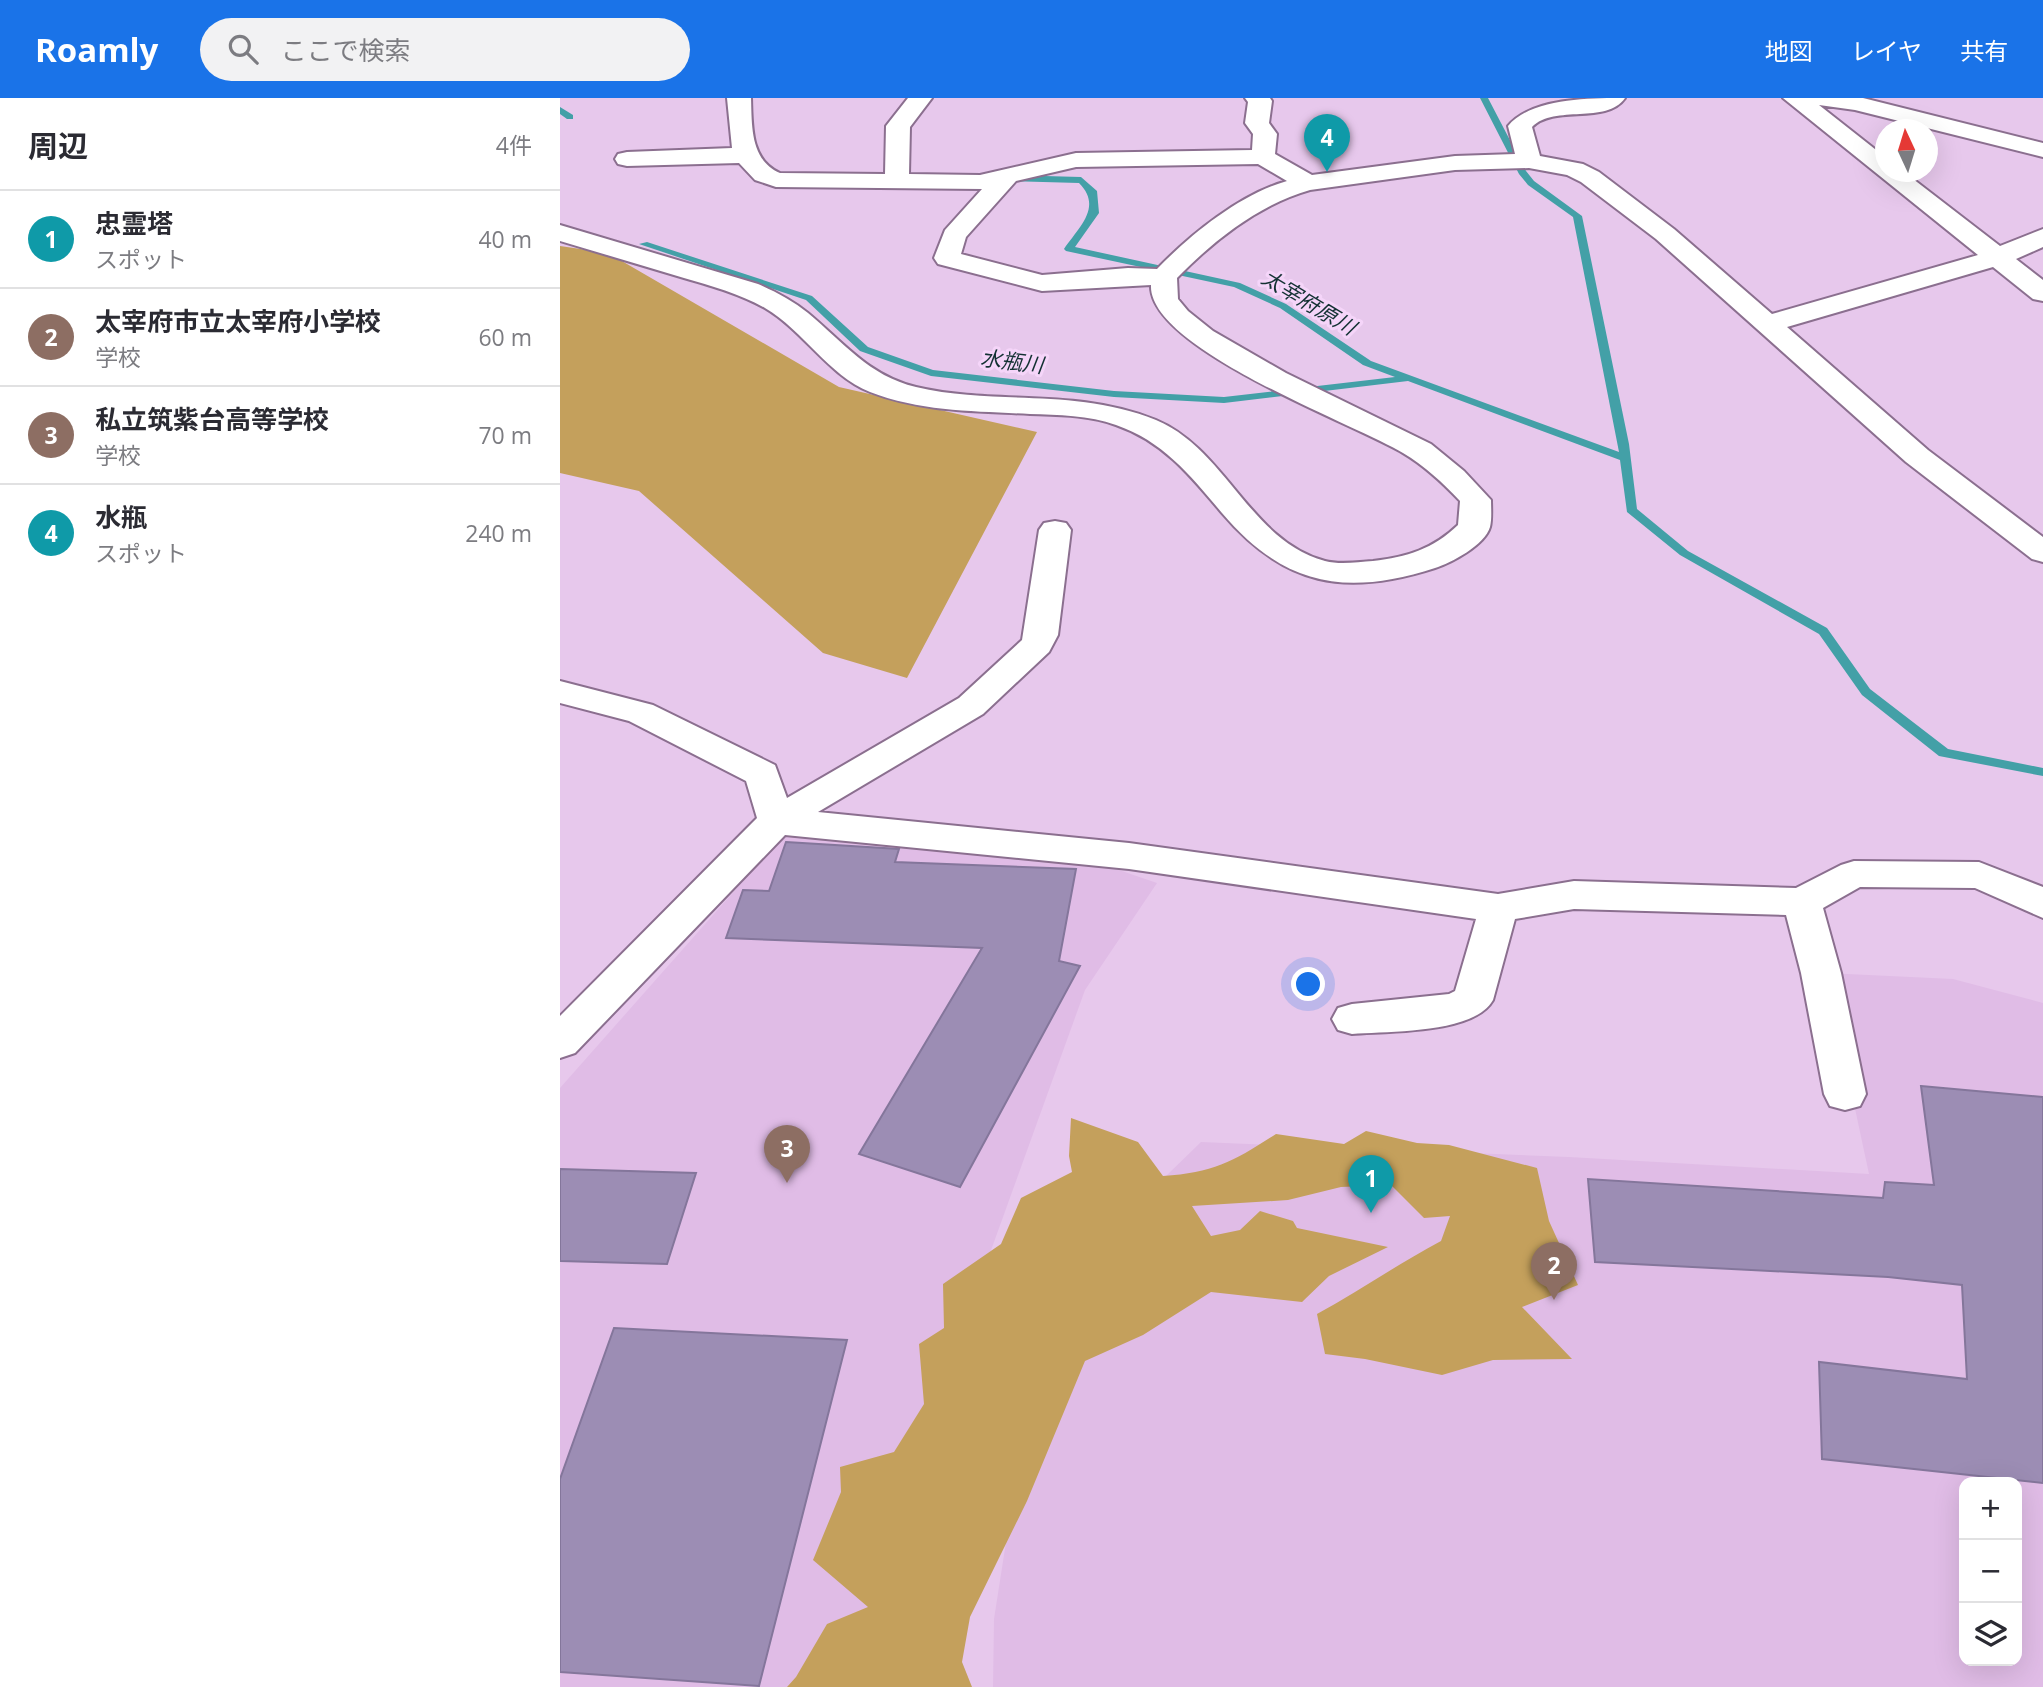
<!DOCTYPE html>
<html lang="ja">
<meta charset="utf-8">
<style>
:root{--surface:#fff;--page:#f2f2f3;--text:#2b2b33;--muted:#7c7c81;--line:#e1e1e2;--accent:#1a73e8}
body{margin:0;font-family:"Open Sans","Noto Sans JP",sans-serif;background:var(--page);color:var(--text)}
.controls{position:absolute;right:21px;bottom:21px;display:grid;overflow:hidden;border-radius:14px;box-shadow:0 7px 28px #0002}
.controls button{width:63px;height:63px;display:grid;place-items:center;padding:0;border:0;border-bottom:2px solid var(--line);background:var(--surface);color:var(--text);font:35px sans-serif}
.compass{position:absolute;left:1315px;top:21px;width:63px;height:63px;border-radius:50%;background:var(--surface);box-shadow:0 7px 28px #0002;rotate:356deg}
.you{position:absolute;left:749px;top:887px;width:24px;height:24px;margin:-18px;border:5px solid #fff;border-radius:50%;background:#1a73e8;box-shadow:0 0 0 10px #1a73e833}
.badge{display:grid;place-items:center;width:46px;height:46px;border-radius:50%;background:var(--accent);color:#fff;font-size:23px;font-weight:700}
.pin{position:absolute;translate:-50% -58px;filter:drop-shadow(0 2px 4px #0008)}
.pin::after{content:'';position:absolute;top:37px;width:24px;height:21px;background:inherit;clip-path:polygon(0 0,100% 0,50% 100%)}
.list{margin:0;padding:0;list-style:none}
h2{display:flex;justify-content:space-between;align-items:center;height:91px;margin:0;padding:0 28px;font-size:30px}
h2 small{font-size:23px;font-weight:400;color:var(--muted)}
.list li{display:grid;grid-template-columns:46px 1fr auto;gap:21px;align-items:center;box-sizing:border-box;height:98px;padding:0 28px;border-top:2px solid var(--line)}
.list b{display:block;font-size:26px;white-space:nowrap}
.list p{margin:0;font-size:23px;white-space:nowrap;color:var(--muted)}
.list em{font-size:23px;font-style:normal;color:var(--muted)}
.icon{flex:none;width:38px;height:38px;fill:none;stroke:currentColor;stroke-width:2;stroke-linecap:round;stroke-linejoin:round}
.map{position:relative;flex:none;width:1483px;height:1589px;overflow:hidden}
header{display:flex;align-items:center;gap:42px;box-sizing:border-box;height:98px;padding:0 35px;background:var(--accent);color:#fff}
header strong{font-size:33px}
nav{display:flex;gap:38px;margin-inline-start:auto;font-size:24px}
.search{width:490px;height:63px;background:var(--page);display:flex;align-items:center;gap:18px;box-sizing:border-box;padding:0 24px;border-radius:38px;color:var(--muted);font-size:26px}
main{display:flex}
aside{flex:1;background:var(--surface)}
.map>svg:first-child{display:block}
.built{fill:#e0bce6;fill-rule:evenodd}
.green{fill:#c4a05c}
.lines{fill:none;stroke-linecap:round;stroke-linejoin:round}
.stream{fill:#43a0a7;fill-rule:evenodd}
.building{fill:#9c8db4;stroke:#84769b;stroke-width:2}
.minor-casing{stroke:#8b6f8f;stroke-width:4}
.minor{fill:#fff;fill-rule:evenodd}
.labels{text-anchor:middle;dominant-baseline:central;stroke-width:6;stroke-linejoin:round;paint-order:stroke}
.far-water-label{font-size:21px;font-style:italic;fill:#133133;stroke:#f5d5f9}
</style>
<header>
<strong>Roamly</strong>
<div class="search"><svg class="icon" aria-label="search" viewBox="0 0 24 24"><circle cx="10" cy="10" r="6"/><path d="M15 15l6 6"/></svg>ここで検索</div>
<nav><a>地図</a><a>レイヤ</a><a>共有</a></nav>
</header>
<main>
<aside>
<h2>周辺<small>4件</small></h2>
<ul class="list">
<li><span class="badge" style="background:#0f9aa8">1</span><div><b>忠霊塔</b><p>スポット</p></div><em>40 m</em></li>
<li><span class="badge" style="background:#8d6e63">2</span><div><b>太宰府市立太宰府小学校</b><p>学校</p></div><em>60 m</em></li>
<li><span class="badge" style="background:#8d6e63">3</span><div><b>私立筑紫台高等学校</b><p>学校</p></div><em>70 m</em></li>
<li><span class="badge" style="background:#0f9aa8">4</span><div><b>水瓶</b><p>スポット</p></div><em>240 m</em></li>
</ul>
</aside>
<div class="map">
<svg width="1483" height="1589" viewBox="0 0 1483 1589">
<rect width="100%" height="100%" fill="#e7c8ec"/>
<path class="built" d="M223,738l324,30 50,17 -72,107 -104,288 -39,409h-382v-599z
M1266,875l127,6 90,24v684h-1050l1,-68 41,-262 61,-113 105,-102 368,15 300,17zM1404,1384h53v179h-53z"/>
<path class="green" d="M0,148l48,7 231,134 198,45 -130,246 -84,-25 -184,-162 -79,-18z
M511,1020l67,24 25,34c51,-3 71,-15 113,-42l68,10 22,-13 51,12 32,2 88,23 12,53 29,64 -56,22 50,52 -79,1 -51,15 -77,-16 -40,-5 -8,-40c42,-23 81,-50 124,-73l9,-25 -26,2 -33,-33 -50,2 -53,13 -96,6 19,30 29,-6 20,-19 33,10 4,7 91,19 -59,29 -27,26 -91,-10 -68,43 -58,26 -58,140 -57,116 -8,45 10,25h-185l9,-10 31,-53 41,-17 -55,-47 28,-68 -1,-25 54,-15 30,-48 -5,-60 25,-16 -1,-44 58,-40 20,-46 51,-26 -3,-16z"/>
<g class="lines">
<path class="stream" d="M920,0h8l38,73 8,10 48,35 47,228 8,65 51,42 139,77 43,61 78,60 95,19v8l-104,-20 -77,-61 -43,-61 -139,-79 -53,-43 -7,-52 -212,-79 -184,22 -110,-6 -183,-21 -71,-25 -54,-51 -167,-56 8,-2 165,54 56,51 65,23 181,21 110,6 171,-20 -32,-12 -83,-57 -46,-21 -168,-36 -2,-2c15,-22 39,-42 15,-66l-71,-2 -4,-3 4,-3 73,2 16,14 2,22 -24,34 165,36 46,21 85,57 248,91 -46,-235 -45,-32 -9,-11z
M0,9l13,8v4h-6l-7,-5z"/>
</g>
<path class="building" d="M226,744l113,7 -4,13 181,7 -17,92 21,5 -120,221 -101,-33 123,-206 -256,-10 17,-48 26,1z
M1361,988l122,11v386l-221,-24 -3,-97 148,17 -5,-94 -74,-8 -293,-15 -7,-83 295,19 2,-16 49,3z
M0,1071l136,4 -29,91 -107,-3z
M54,1230l233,12 -88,346 -199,-14v-193z"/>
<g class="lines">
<g class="minor-casing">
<path id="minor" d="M167,0h24c1,28 -1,62 29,75l105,1 1,-48 22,-28h24l-22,29 -1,47 71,1 96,-22 176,-3 1,-16 -8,-11 3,-21 -3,-4h25l2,3 -3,22 8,11 -2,20 37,21 143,-19 60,-2 -7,-28c23,-28 81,-28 117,-28 -19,27 -70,6 -93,29l8,29 43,8 16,8 75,57 98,85 206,-59 -195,-157h80l180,45v14l-188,-47 -36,-5 66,52v15h19l96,74 43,-17v18l-27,12 27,21v21l-10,-2 -40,-32 -206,60 141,123 115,87v25l-11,-3 -126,-97 -250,-223 -75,-57 -14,-7 -38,-7 -74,2 -145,20c-50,14 -97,51 -133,88l1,21 10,12 25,20 73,42 145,71 33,27 27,29c0,8 1,19 -1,27 -5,18 -39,36 -55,41 -90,29 -151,18 -213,-55 -31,-37 -59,-72 -106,-88 -27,-10 -58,-10 -86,-11 -54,-3 -108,-2 -160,-22 -42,-17 -66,-61 -105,-84 -25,-14 -53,-22 -81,-30 -41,-12 -83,-25 -124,-37v-16l198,59c18,8 35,17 50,29 35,29 61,63 108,74 81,19 158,0 240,33 70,29 94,121 169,141 15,4 33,1 48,0 34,-4 60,-12 85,-36l2,-24c-17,-18 -35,-35 -57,-48 -51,-30 -255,-105 -252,-168l-109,6 -104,-27 -4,-6 11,-28 37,-41 -206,-2 -21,-7 -16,-17 -112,3 -9,-2 -3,-5 3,-5 9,-2 105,-4zM698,66l29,17c-47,13 -97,54 -130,88l-29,-1 -86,7 -81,-21 5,-17 50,-56 60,-14z
M495,423l11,2 5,7 -13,105 -9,17 -66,62 -165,98 311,31 369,51 76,-13 222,7 45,-23 13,-4 125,1 64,25v31l-68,-30 -115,-1 -37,21 18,65 25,121 -6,12 -15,4 -15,-4 -6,-12 -23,-121 -15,-58 -212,-6 -59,10 -22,81c-19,34 -104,31 -141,34l-14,-4 -6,-11 6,-11 14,-4 97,-10 6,-3 21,-72 -347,-50 -344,-34 -210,218 -15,5v-42l197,-198 -11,-37 -117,-60 -69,-18v-22l93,24 122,60 12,33 172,-100 63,-58 17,-110 5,-7z"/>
</g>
<use href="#minor" class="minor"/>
</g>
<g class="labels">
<g class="far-water-label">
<text transform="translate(749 204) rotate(31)">太宰府原川</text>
<text transform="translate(452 263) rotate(7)">水瓶川</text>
</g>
</g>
</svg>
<div class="controls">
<button>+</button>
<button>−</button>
<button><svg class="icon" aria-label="layers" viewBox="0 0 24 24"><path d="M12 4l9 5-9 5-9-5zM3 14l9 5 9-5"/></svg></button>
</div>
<svg class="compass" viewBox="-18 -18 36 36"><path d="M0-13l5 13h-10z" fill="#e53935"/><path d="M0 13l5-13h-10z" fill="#7c7c81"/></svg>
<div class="you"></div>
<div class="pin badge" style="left:811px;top:1115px;background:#0f9aa8">1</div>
<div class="pin badge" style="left:994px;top:1202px;background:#8d6e63">2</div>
<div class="pin badge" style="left:227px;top:1085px;background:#8d6e63">3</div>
<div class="pin badge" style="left:767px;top:74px;background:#0f9aa8">4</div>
</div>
</main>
